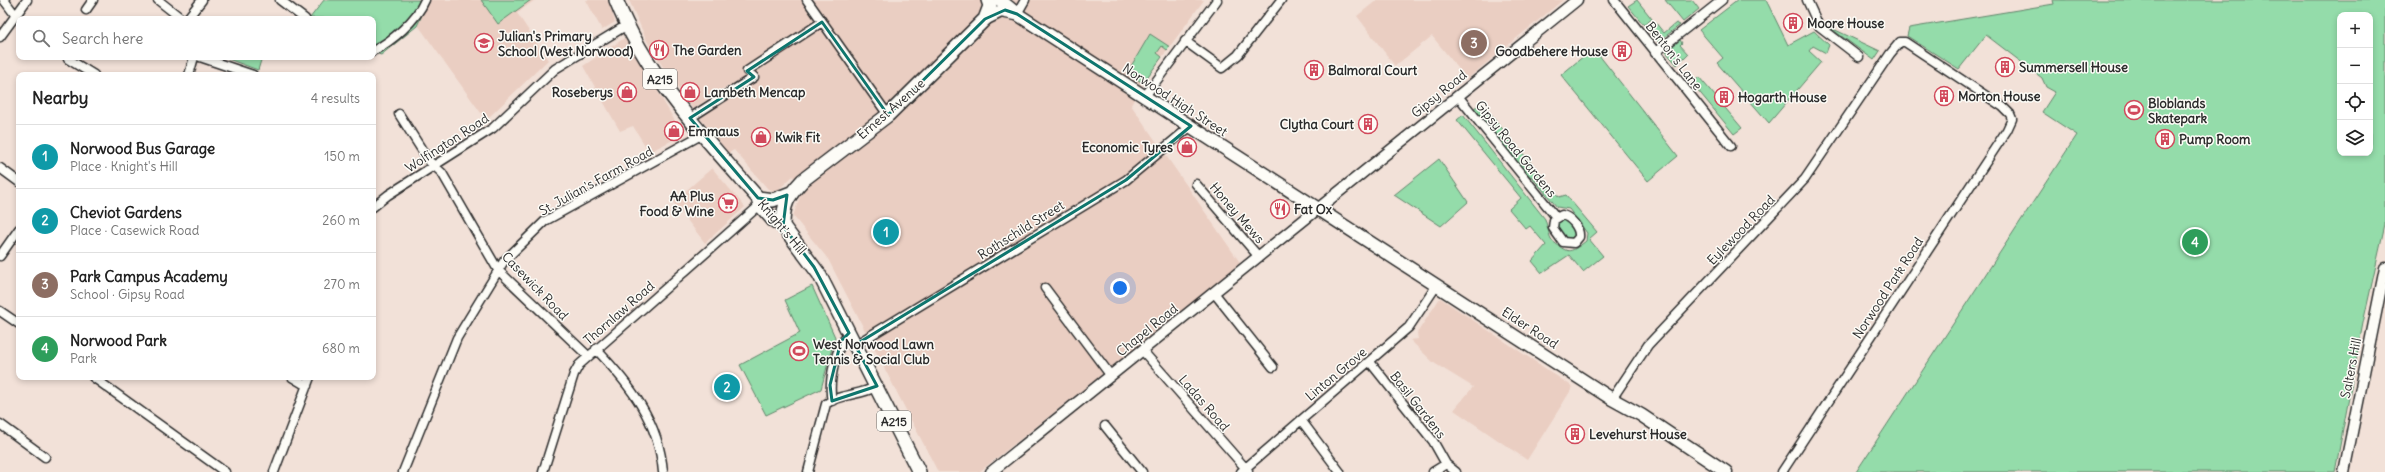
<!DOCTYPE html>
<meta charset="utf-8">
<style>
:root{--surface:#fff;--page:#f6f6f6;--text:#222;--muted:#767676;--line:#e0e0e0;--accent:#b45309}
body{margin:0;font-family:Delius,sans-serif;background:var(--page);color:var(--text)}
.controls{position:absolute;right:12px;top:12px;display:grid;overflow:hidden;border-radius:8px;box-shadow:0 2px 6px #0003}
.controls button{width:36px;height:36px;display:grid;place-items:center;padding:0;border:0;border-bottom:1px solid var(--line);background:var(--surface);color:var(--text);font:20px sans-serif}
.you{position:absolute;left:1120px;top:288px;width:14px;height:14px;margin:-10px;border:3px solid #fff;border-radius:50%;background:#1a73e8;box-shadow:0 0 0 6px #1a73e833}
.badge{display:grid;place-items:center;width:26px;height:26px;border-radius:50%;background:var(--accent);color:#fff;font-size:13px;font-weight:700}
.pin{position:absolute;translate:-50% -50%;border:2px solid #fff;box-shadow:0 1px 4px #0006}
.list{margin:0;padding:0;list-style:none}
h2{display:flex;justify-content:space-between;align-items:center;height:52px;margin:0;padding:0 16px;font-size:17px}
h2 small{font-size:13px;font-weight:400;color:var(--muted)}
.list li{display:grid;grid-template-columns:26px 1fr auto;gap:12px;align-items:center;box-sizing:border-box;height:64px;padding:0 16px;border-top:1px solid var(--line)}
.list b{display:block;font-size:15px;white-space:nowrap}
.list p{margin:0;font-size:13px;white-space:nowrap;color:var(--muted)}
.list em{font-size:13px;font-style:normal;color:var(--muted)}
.icon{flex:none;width:22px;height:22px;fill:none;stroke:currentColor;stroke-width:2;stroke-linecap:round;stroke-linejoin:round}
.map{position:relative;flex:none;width:2385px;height:472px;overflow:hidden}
.search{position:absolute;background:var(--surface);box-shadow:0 2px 6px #0003;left:16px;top:16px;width:360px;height:44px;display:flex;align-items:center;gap:10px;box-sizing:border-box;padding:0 14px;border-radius:8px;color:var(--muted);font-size:15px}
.panel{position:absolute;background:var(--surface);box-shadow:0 2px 6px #0003;left:16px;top:72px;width:360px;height:308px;border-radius:8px}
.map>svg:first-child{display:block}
.built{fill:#eacec2}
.green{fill:#94dcaa;stroke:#60846a;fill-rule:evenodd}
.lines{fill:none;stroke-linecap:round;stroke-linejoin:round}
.minor-casing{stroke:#2b2b2b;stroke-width:11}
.tertiary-casing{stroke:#2b2b2b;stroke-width:13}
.secondary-casing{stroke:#2b2b2b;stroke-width:15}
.primary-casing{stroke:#2b2b2b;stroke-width:16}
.minor{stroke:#fdfcf7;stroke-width:8}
.tertiary{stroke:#fdfcf7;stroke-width:10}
.secondary{stroke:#fdfcf7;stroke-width:12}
.primary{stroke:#fdfcf7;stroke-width:13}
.marked{fill:none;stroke:#0f766e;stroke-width:3;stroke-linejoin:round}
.labels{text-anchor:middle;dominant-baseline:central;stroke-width:3;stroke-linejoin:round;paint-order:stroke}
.shield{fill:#fdfcf7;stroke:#6a6a68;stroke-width:1}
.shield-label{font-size:12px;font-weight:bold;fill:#2b2b2b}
.poi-label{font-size:13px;font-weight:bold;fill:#2b2b2b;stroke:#fdfcf7;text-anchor:start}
.street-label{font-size:13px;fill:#2b2b2b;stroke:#fdfcf7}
</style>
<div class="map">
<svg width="2385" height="472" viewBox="0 0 2385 472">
<rect width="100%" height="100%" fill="#f2e1d8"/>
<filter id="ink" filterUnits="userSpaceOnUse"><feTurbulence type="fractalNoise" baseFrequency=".025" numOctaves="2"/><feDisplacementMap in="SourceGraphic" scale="8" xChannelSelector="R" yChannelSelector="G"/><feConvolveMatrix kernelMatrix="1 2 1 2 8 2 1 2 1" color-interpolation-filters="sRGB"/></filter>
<g filter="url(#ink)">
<path class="built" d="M429,0h106l-18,13 31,47 -62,60 -68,-95z
M586,0h22l7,22 -13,8z
M629,0h575l-61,83 -12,22 110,159 -262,208h-41l-110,-213 -35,-43 10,-28 -10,-12 -17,16 -8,-3 -34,-39 -5,3 -31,-37 34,-24 -5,-6 -34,23 -30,-42 -16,-26z
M1377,0h186l-96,79 -35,-43 -37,30 -38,-50z
M626,37l57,98 -34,17 -16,-26 -13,5 -37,-65z
M712,168l33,39 -40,36 -32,-41z
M1440,298l133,89 -46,73 -73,-50 19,-23 -39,-24 -24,-23 8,-1 -1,-6z"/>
<path class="green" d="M324,0h105l-12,26 -36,29 -8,-3v-33l-63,-1z
M481,0h50l-33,24z
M1637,0l15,19 -8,6 -16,-19z
M1665,0h27l7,9 -16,13z
M1738,0h28l22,45 26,-14 15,14 -3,8 -13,-7 -4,5 12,11 -52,61 -52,-60 6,-5 -24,-28z
M2053,0h332v225l-22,98 -28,149h-479l221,-337 -35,-23 13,-20 -9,-5 -4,-9 -56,-43 -27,34 -52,-33 2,-8 145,-24zM2340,15h30v138h-30z
M1655,22l9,11 12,-10 4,2 -22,17 -11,-13z
M1829,27l51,24 -6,9z
M1150,34l20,13 -3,3 -5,-4 -5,7 5,4 -19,26 -16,-10z
M1680,40l2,3 -2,2 8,9 -11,11 -11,-13z
M1591,50h4l83,106 -30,25 -87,-106z
M223,57h39l-4,13z
M1699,77l43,51 -8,6 -42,-51z
M1481,103l78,94 7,-2 31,37 -8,7 14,17 -20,16 -14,-17 -27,18 -10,-12 14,-16 -16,-19 -4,3 -17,-20 12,-11 -64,-78 6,-5 82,104 6,21c17,13 17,15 35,1l1,-8 -18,-24 -12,-2 -25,-30 -5,-2 -54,-66z
M1439,159l29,43 -27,24 -47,-31z
M1564,218l11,12v9l-9,1 -9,-11 -2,-6z
M812,286l23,51 -14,52 -55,26 -26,-50 60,-32 -15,-33z"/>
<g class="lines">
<g class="minor-casing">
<path id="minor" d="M4,0l12,16
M158,0l24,19
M280,0l25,19
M807,0l81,115
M1614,0l117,146
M1807,0l12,26 40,31
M86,10l7,-10
M1017,14l8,-14
M187,19l15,-19
M0,37l27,-37
M1185,41l37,27 16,-13 43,-55
M373,51c19,-10 43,-30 52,-51
M1655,53l67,-53
M200,57l53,18
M68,59l26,16
M189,75l5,-18
M1145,96l72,-96
M1458,96l98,121
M399,114l30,47 13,12 56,97 90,86
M690,118l64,-41 -7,-6 75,-49
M0,168l19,14
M1196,184l63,73
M373,207l15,-12 105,-67 62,-59 72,-44
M1562,215c9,2 18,13 17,22l-5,6 -11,-1 -10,-14 1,-8z
M0,256l19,-27
M1045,288l66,88
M1215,294l58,73
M0,311l19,13
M855,345l271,-165 65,-54
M596,349c34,36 63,72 67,123
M1142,350l106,121
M1370,362l63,79 13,23 10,8
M93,377l132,95
M292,377l15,9
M1612,399l36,-54 157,-166 85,-125 10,-12h5l98,65 7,7 2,5 -5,11 -225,342
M832,401c-4,-17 3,-57 18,-67
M1301,420l39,52
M0,424l45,33
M1105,426l37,46
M274,472l36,-95
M403,472l54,-134 47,-77 41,-40 158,-87
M543,472l31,-98 5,-9 181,-160
M808,472l18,-68c15,-11 35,-8 51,-18
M1241,472l168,-145 28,-42
M1433,472l13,-8"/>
</g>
<g class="tertiary-casing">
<path id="tertiary" d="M991,472l586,-472
M2344,472l41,-204"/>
</g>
<g class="secondary-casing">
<path id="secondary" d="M1000,0l17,14 595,385 29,16 85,57
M985,19l16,-8 15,3"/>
</g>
<g class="primary-casing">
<path id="primary" d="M616,0c30,76 89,138 142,198l2,7 13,15 10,6 36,48 100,198
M758,198l15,2 18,-7
M783,226c0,-22 4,-29 20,-46l85,-65 97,-96 5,-13 -2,-6"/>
</g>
<use href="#minor" class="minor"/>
<use href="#tertiary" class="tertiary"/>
<use href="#secondary" class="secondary"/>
<use href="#primary" class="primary"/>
</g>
</g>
<path class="marked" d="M1005,10l12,4 174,112 -65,54 -271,165 22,41 -45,15 -2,-16 11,-44 8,-8 -35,-66 -31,-41 4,-31 -14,5 -15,-2 -68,-80 64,-41 -7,-6 75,-49 66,93 97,-96z"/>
<defs>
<g id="building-ring" transform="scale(1)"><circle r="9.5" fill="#fdfcf7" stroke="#d1495b" stroke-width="1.5"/><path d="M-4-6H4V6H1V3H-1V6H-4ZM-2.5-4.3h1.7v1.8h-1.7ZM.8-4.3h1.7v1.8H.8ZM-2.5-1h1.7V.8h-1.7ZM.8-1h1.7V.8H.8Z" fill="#d1495b"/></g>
<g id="school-ring" transform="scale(1)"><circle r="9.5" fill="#fdfcf7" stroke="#d1495b" stroke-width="1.5"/><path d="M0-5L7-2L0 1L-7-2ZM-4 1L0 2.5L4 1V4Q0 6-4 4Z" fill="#d1495b"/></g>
<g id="restaurant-ring" transform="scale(1)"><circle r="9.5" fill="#fdfcf7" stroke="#d1495b" stroke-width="1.5"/><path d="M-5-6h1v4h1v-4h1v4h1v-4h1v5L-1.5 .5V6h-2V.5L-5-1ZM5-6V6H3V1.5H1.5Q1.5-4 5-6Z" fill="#d1495b"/></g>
<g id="shop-ring" transform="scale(1)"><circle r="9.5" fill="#fdfcf7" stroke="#d1495b" stroke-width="1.5"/><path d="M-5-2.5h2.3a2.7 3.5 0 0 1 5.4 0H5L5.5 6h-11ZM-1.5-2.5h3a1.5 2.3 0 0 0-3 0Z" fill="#d1495b"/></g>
<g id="stadium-ring" transform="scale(1)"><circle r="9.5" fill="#fdfcf7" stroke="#d1495b" stroke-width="1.5"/><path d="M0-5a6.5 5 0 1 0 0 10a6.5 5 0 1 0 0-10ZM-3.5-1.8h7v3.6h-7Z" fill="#d1495b"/></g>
<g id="supermarket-ring" transform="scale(1)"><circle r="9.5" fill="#fdfcf7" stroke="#d1495b" stroke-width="1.5"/><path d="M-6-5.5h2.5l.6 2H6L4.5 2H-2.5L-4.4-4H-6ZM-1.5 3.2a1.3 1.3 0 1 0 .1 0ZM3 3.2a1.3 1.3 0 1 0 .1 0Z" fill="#d1495b"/></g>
</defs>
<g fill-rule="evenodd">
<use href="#building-ring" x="1793" y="23"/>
<use href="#school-ring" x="484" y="43"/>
<use href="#restaurant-ring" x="659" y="50"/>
<use href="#building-ring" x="1622" y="51"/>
<use href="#building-ring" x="2005" y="67"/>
<use href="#building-ring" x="1314" y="70"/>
<use href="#shop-ring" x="627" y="92"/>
<use href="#shop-ring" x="690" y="92"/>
<use href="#building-ring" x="1944" y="96"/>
<use href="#building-ring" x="1724" y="97"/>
<use href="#stadium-ring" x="2134" y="110"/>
<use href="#building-ring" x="1368" y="124"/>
<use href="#shop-ring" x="674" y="131"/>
<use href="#shop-ring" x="761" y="137"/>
<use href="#building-ring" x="2165" y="139"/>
<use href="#shop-ring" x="1187" y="147"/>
<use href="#supermarket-ring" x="728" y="203"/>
<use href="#restaurant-ring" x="1280" y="209"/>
<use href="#stadium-ring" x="799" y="351"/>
<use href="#building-ring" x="1575" y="434"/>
</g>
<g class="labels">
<g class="shield">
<rect x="643" y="69" width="34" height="20" rx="3"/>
<rect x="877" y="411" width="34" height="20" rx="3"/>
</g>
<g class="shield-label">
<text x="660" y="79">A215</text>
<text x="894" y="421">A215</text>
</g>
<g class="poi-label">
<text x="1807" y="23">Moore House</text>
<text x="498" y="36">Julian's Primary<tspan x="498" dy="15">School (West Norwood)</tspan></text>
<text x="673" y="50">The Garden</text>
<text x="1608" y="51" text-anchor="end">Goodbehere House</text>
<text x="2019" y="67">Summersell House</text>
<text x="1328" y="70">Balmoral Court</text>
<text x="613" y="92" text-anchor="end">Roseberys</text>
<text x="704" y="92">Lambeth Mencap</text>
<text x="1958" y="96">Morton House</text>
<text x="1738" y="97">Hogarth House</text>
<text x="2148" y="103">Bloblands<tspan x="2148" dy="15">Skatepark</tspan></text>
<text x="1354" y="124" text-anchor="end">Clytha Court</text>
<text x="688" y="131">Emmaus</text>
<text x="775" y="137">Kwik Fit</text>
<text x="2179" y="139">Pump Room</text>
<text x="1173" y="147" text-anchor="end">Economic Tyres</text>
<text x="714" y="196" text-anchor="end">AA Plus<tspan x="714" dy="15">Food &amp; Wine</tspan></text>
<text x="1294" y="209">Fat Ox</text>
<text x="813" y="344">West Norwood Lawn<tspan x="813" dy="15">Tennis &amp; Social Club</tspan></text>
<text x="1589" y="434">Levehurst House</text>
</g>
<g class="street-label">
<text transform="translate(1674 56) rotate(52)">Benton's Lane</text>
<text transform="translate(1439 94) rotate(-39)">Gipsy Road</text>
<text transform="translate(1175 100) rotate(33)">Norwood High Street</text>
<text transform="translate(891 109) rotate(-41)">Ernest Avenue</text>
<text transform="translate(447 143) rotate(-33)">Wolfington Road</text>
<text transform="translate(1516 149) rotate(51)">Gipsy Road Gardens</text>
<text transform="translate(596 181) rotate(-29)">St. Julian's Farm Road</text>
<text transform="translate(1237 213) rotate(49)">Honey Mews</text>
<text transform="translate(782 227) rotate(50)">Knight's Hill</text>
<text transform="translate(1021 230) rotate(-32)">Rothschild Street</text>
<text transform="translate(1741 230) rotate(-46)">Eylewood Road</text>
<text transform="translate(535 286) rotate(46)">Casewick Road</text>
<text transform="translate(1888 288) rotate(-57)">Norwood Park Road</text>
<text transform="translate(619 313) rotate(-41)">Thornlaw Road</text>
<text transform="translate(1530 328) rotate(33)">Elder Road</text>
<text transform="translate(1147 330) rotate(-39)">Chapel Road</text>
<text transform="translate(2351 368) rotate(-79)">Salters Hill</text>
<text transform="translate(1336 374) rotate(-40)">Linton Grove</text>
<text transform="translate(1204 403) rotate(49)">Ladas Road</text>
<text transform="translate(1418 405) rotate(52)">Basil Gardens</text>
</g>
</g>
</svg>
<div class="controls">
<button>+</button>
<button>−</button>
<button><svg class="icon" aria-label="locate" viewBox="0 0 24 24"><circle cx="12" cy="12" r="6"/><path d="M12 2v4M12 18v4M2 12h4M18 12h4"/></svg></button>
<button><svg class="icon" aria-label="layers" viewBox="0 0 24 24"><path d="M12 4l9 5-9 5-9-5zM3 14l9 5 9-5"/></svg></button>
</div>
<div class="you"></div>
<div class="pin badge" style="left:886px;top:232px;background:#0f9aa8">1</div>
<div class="pin badge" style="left:727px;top:387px;background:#0f9aa8">2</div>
<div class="pin badge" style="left:1474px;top:43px;background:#8d6e63">3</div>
<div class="pin badge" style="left:2195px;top:242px;background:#2e9e5b">4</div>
<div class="search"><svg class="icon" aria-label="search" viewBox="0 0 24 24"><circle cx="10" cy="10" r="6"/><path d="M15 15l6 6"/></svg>Search here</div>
<section class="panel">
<h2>Nearby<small>4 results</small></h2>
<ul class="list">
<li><span class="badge" style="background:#0f9aa8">1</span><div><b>Norwood Bus Garage</b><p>Place · Knight's Hill</p></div><em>150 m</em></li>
<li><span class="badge" style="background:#0f9aa8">2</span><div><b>Cheviot Gardens</b><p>Place · Casewick Road</p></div><em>260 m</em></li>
<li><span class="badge" style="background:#8d6e63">3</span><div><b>Park Campus Academy</b><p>School · Gipsy Road</p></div><em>270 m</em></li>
<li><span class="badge" style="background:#2e9e5b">4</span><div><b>Norwood Park</b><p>Park</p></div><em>680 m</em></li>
</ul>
</section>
</div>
